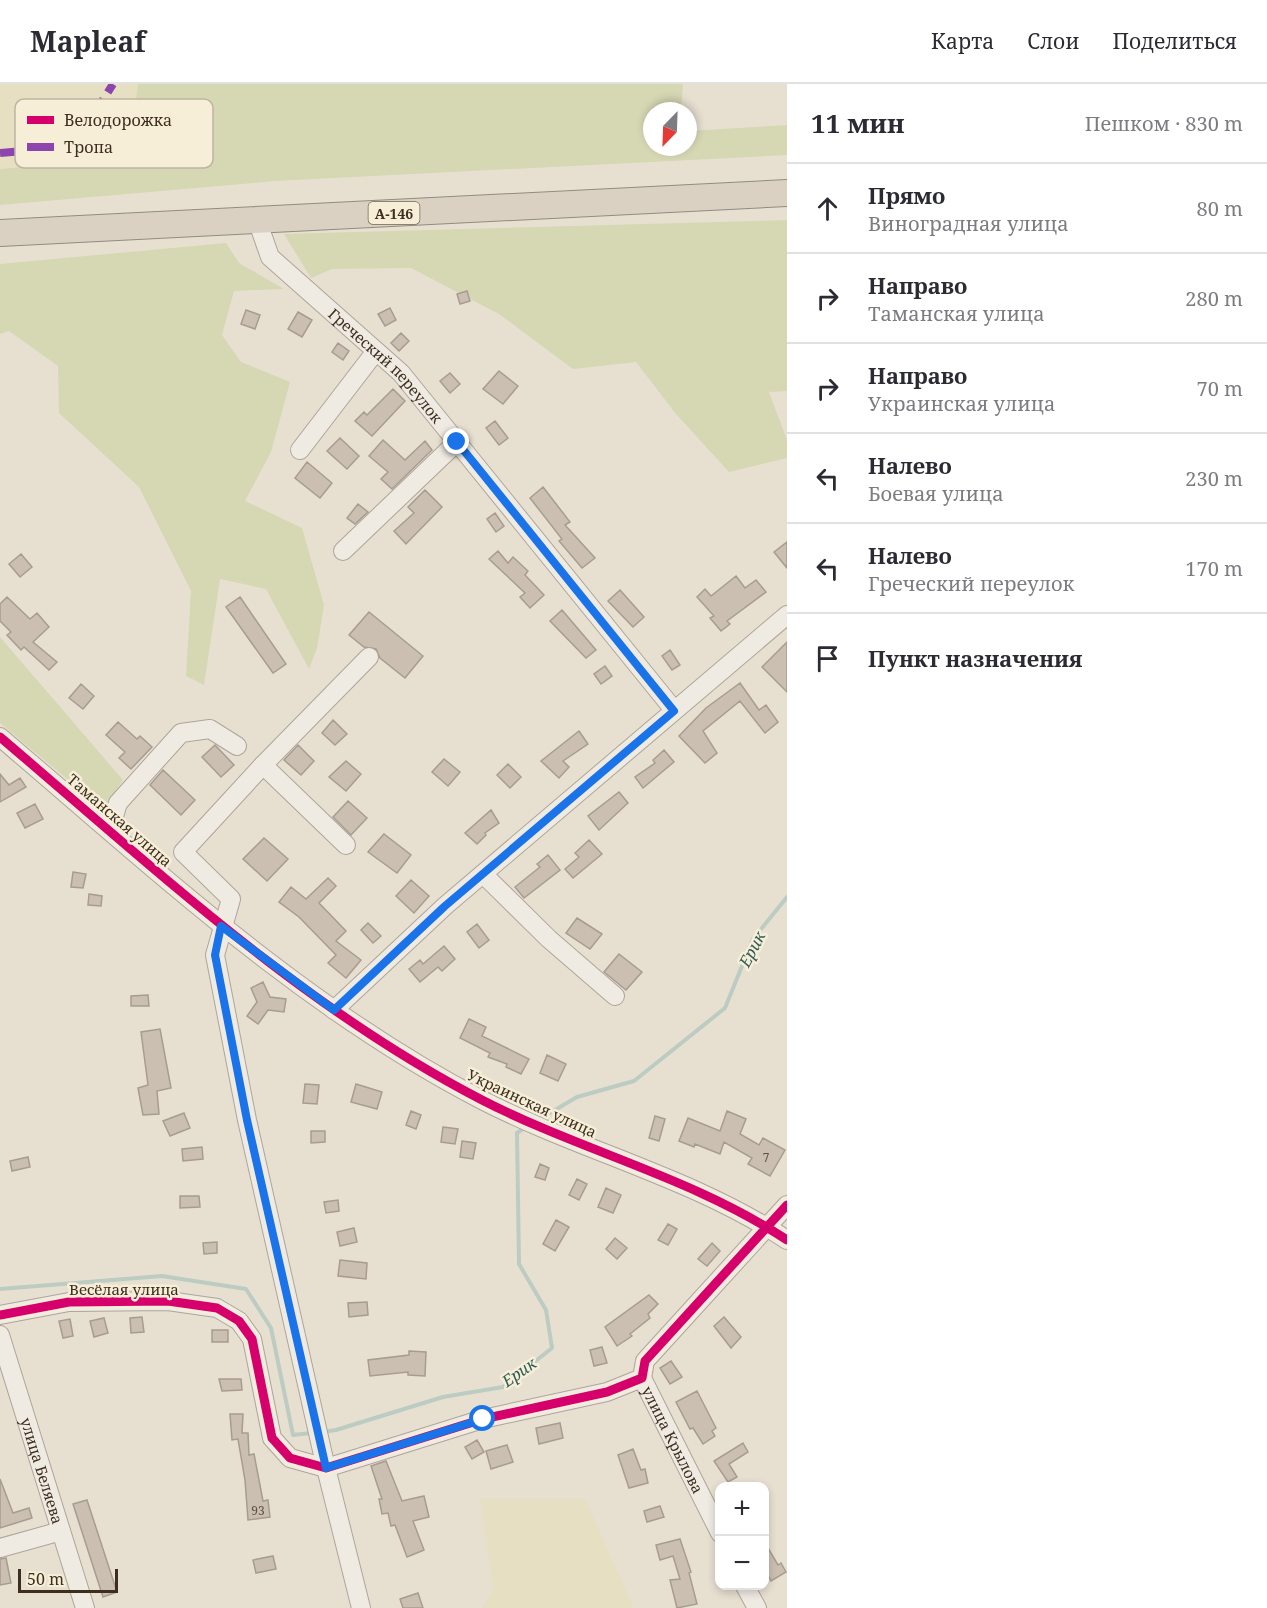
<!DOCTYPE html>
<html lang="ru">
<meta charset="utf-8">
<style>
:root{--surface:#fff;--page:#f7f7f7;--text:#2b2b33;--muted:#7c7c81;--line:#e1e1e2}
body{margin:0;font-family:"Noto Serif",serif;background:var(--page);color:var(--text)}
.controls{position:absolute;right:18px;bottom:18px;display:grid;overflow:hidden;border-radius:12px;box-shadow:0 3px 9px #0003}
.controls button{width:54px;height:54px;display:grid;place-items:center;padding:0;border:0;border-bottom:2px solid var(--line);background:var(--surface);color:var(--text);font:30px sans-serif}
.compass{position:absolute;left:643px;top:18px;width:54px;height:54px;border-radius:50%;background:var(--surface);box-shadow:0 3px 9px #0003;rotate:203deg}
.scale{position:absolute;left:18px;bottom:15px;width:100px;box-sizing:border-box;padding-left:6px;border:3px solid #3d2e20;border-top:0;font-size:16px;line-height:21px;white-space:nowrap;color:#3d2e20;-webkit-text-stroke:4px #f7eed8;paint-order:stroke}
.stop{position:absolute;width:18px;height:18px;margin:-14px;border:4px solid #1a73e8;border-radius:50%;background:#fff}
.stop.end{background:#1a73e8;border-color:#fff;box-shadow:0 2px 6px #0008}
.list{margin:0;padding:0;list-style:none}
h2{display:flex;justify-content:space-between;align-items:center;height:78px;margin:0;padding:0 24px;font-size:26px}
h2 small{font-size:20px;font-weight:400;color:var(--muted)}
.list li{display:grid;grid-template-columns:39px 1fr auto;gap:18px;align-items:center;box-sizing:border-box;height:90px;padding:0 24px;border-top:2px solid var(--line)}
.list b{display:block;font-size:22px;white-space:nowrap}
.list p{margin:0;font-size:20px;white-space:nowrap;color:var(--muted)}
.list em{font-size:20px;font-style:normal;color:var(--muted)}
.icon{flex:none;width:33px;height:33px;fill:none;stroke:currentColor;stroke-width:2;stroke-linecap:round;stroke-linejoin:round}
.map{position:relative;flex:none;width:787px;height:1524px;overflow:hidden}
header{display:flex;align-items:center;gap:36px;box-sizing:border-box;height:84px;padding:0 30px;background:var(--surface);border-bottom:2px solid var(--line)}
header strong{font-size:28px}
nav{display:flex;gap:33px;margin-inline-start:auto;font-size:21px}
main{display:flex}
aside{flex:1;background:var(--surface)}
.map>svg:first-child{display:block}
.farmland{fill:#e6dfc2}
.green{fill:#d6d7b3}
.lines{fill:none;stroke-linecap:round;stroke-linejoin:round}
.stream{stroke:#bcccc2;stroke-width:4}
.building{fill:#cbbfb2;stroke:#a89c90;stroke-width:1.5}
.minor-casing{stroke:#ada599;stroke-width:20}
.highway-casing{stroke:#928b80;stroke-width:28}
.minor{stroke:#efebe3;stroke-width:18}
.highway{stroke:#dad1c2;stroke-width:26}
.quiet{stroke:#8e44ad;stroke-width:8;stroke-dasharray:15 8;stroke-linecap:butt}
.cycleway-casing{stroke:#f7eed8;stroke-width:13}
.cycleway{stroke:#d6006c;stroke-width:9}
.route{stroke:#1a73e8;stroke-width:8}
.labels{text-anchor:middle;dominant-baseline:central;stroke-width:5;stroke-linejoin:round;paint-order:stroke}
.number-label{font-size:12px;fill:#605244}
.shield{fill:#f7eed8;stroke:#756857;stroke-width:1.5}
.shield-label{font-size:14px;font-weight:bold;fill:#3d2e20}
.street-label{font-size:15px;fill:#3d2e20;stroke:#f7eed8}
.water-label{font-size:16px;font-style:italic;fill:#2f5d5a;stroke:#f7eed8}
.key{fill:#f7eed8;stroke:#bfb4a1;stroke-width:1.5}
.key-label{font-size:16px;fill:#3d2e20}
</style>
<header>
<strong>Mapleaf</strong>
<nav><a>Карта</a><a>Слои</a><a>Поделиться</a></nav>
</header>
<main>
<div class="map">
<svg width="787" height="1524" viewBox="0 0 787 1524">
<rect width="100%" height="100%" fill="#e7e0d1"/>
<path class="farmland" d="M0,0h138l-4,33 -19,43 -115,9z
M480,1415h105l49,109h-152l11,-19z"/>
<path class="green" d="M138,0h545l-2,27h-29v36h36v-16l99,-6v30l-512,26 -275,24v-36l115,-9 19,-43z
M787,136v171l-18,1 18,48v18l-58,14 -53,-58 -40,-52 -63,7 -74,-55 -88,-46 -79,1 -21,9 -27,-44z
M226,159l13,20 45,26 -50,2 -12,44 19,27 49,20 -19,70 -26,49 57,27 22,77 -7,43 -8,21 -43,-80 -46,-10 -16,106 -18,-9 5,-85 -52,-104 -80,-74 -1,-47 -49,-35 -9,3v-70z
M0,553l123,143 -20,29 -103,-86z"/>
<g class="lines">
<path class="stream" d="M538,1036l39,-23 57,-16 91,-73 28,-69 34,-42
M0,1205l162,-13 84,13 25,39 22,107 18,-2
M322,1348l14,-2 107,-33 60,-10 49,-39 -6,-38 -27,-46 -2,-131 9,-6"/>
</g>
<path class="building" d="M467,207l3,10 -10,3 -3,-10z
M390,224l6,12 -11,6 -7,-12z
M246,226l14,5 -5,14 -14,-5z
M298,228l14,8 -10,17 -14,-8z
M401,249l8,8 -10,10 -8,-8z
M338,259l11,8 -6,9 -11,-8z
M499,287l19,15 -15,18 -20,-15z
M450,289l10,11 -10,9 -10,-12z
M393,305l12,12 -33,35 -17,-15 9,-9 3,3z
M495,337l13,17 -9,7 -13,-17z
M340,354l19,18 -12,13 -20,-18z
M383,356l22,20 20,-19 7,9 -40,39 -11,-10 7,-7 -19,-16z
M307,378l25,21 -12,15 -25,-20z
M543,403l27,35 -5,3 30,33 -13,10 -23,-27 3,-2 -32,-41z
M425,406l17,17 -36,37 -12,-13 20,-18 -6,-6z
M358,420l10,8 -13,12 -8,-6z
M495,429l9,13 -8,6 -9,-13z
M787,458v26l-13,-16z
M498,467l10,12 5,-6 15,14 -3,4 19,20 -14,13 -10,-11 5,-4 -36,-34z
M21,470l11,13 -12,10 -11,-13z
M736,492l9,12 11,-8 10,12 -39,29 3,3 -9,7 -11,-13 4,-2 -17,-19 8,-8 6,7z
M620,506l24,27 -11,10 -25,-26z
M7,513l23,22 7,-6 12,14 -16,15 24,20 -8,8 -25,-23 -3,3 -14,-15 4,-3 -11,-11v-17z
M240,513l46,67 -13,9 -47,-66z
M562,526l34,40 -10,8 -36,-37z
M369,528l54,44 -18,22 -25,-20 -4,-9 -12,-2 -15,-12z
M787,558v50l-25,-25z
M670,566l10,15 -8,5 -10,-14z
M605,582l7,10 -11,8 -7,-10z
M740,599l19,27 7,-5 12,17 -13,11 -25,-32 -37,30 14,22 -12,10 -26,-27 27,-28z
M81,600l13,12 -11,13 -14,-11z
M333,636l14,14 -12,11 -13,-12z
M118,638l19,17 3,-3 12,11 -21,22 -12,-11 6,-6 -19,-17z
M579,647l9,13 -25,17 6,6 -10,11 -18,-17z
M215,661l19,20 -13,12 -19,-20z
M298,661l16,16 -13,14 -17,-15z
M664,666l10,12 -31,26 -8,-11 20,-14 -2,-3z
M444,675l16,13 -12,14 -16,-14z
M346,677l15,13 -15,17 -17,-14z
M508,680l13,13 -11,11 -13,-13z
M163,686l32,30 -14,15 -31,-30z
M0,690l9,11 11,-7 6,9 -26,15z
M619,708l9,11 -29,27 -11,-14z
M348,717l19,17 -16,17 -18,-18z
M35,720l8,15 -18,9 -8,-15z
M491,726l8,13 -14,10 1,2 -9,9 -12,-11z
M384,750l27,21 -14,18 -29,-21z
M264,754l24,21 -21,22 -24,-22z
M589,756l13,14 -29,24 -8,-9 14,-12 -4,-4z
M548,771l12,15 -36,28 -9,-11 25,-20 -3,-3z
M73,788l13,2 -3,14 -12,-1z
M328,794l8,8 -17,17 27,28 -10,10 25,19 -15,18 -18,-15 8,-8 -37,-38 -20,-15 12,-15 15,12z
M411,796l18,16 -15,17 -18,-17z
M89,810l13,2 -1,10 -13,-1z
M577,834l25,16 -12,15 -24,-16z
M368,839l13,13 -8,7 -12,-13z
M477,840l12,16 -10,8 -12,-16z
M444,862l11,13 -13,12 -4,-4 -18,15 -11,-13 11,-9 3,4z
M619,870l23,18 -16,18 -22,-18z
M263,898l7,15 16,2 -2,13 -16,-2 -10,14 -11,-8 10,-14 -6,-14z
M148,911l1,11h-18v-10z
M469,935l17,8 -4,9 47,23 -8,15 -15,-7 1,-3 -19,-7 2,-4 -30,-15z
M160,945l11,59 -14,3 2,23 -16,1 -5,-27 10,-3 -7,-53z
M547,971l19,9 -8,17 -18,-8z
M305,1000l14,1 -2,19 -14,-1z
M356,1000l26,8 -5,17 -26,-7z
M411,1027l10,4 -5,14 -10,-4z
M727,1027l19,8 -6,15 19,11 4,-7 22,12 -15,26 -22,-12 4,-6 -28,-16 -4,12 -25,-10 -1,3 -15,-6 9,-23 32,13z
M184,1029l6,15 -20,8 -7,-15z
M655,1032l10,3 -6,22 -10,-3z
M443,1043l15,2 -3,15 -14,-2z
M311,1047h14v11l-14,1z
M462,1057l14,2 -3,16 -13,-2z
M202,1063l1,12 -20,2 -1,-12z
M28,1073l2,10 -18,4 -2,-10z
M540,1080l9,4 -4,12 -10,-3z
M577,1095l10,5 -8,16 -10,-5z
M606,1104l15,7 -8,18 -15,-6z
M180,1112h19l1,11 -20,1z
M338,1116l1,11 -13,2 -2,-11z
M556,1136l13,7 -14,24 -12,-7z
M668,1140l9,5 -9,16 -10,-5z
M354,1144l3,14 -17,4 -3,-14z
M615,1154l12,10 -10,11 -11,-10z
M217,1158v11l-13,1 -1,-11z
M712,1159l8,8 -13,15 -9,-7z
M340,1176l27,3 -1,16 -28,-3z
M649,1211l9,9 -10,10 2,4 -20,16 2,2 -15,10 -12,-19z
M367,1218l1,13 -19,2 -1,-14z
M142,1233l2,15 -13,1 -1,-15z
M724,1233l17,20 -10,11 -17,-22z
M104,1234l4,15 -14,4 -4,-16z
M70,1235l3,17 -10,2 -4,-17z
M212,1246h16v12h-16z
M602,1263l5,16 -13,3 -4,-16z
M409,1267l17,1 -1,24 -17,-1v-3l-38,4 -2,-16 41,-5z
M671,1277l11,16 -12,7 -10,-16z
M219,1295h22l1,11 -20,1z
M697,1307l19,37 -4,3 3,5 -12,8 -10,-16 -3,1 -14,-27z
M230,1330h13l-1,19h6l1,22 5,-1 9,47 5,-1 2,17 -22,3 -3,-40 -7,-41 -6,1z
M560,1339l3,15 -24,6 -3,-16z
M477,1356l7,12 -12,7 -7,-12z
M743,1359l5,9 -19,12 8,13 -9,5 -14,-21z
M507,1361l6,17 -22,7 -5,-18z
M633,1365l8,21 4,-1 3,14 -19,5 -11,-33z
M386,1377l16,40 22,-5 5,21 -16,4 11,29 -17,7 -12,-32 -4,1 -3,-13 -6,1 -3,-15h3l-11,-33z
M0,1395l13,34 16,-5 3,10 -32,10z
M87,1416l30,92 -14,5 -30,-93z
M660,1422l4,11 -17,5 -3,-11z
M680,1455l11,33 -2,1 8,31 -20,4 -7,-28 10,-1 -7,-23 -13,4 -4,-15z
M765,1459l13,22 3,-2 5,9 -15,9 -6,-11z
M273,1472l3,13 -20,4 -3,-13z
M6,1474l5,25 -11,2v-26z
M418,1509l5,15h-20l-3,-9z"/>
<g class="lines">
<g class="minor-casing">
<g id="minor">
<path id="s1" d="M257,136l13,37 131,116 273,337"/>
<path d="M300,366l76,-99"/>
<path d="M343,467l114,-109"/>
<path d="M0,653c153,130 302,270 482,363 99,51 212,78 305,140"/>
<path d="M263,681l106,-108"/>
<path d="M110,746l8,-27 63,-70 29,-4 27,17"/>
<path d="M346,761l-83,-80 -80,87 48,47 -16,56 32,165 79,348 35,140"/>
<path d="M483,790l66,65 66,57"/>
<path d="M334,926l111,-104 342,-291"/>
<path d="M0,1231l69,-13 99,-1 49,7 22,13 13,18 20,99 18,20 36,10 157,-49 124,-27 35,-14 3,-17 142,-156"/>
<path id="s2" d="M0,1251l85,273"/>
<path id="s3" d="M642,1294l78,155"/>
<path d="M0,1464l61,-17"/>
<path d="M745,1502l12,22"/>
</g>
</g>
<g class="highway-casing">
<path id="highway" d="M0,149l787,-40"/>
</g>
<use href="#minor" class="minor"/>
<use href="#highway" class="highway"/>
<path class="quiet" d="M0,69l73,-6 40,-63"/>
<g class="cycleway-casing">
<path id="cycleway" d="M0,653c153,130 302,270 482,363 99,51 212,78 305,140
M0,1231l69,-13 99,-1 49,7 22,13 13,18 20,99 18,20 36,10 157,-49 124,-27 35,-14 3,-17 142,-156"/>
</g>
<use href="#cycleway" class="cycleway"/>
</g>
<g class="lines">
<path class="route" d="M457,358l217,269 -229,195 -111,104 -113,-84 -6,29 32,165 79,348 157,-49"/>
</g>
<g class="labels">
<g class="number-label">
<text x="766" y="1073">7</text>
<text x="258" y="1426">93</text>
</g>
<rect class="shield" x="368.5" y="118" width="51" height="22" rx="4.5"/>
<g class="shield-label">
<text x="394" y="129">А-146</text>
</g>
<g class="street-label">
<text stroke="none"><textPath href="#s1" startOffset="198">Греческий переулок</textPath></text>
<text transform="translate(120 736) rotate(41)">Таманская улица</text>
<text transform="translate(532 1019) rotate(25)">Украинская улица</text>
<text x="124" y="1205">Весёлая улица</text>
<text stroke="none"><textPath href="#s3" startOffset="69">улица Крылова</textPath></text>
<text stroke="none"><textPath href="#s2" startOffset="142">улица Беляева</textPath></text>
</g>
<g class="water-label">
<text transform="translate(752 865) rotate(-62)">Ерик</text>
<text transform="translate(519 1288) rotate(-35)">Ерик</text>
</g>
</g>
<rect x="15" y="15" width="198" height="69" rx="9" class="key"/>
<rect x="27" y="32" width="27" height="8" fill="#d6006c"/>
<rect x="27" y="59" width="27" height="8" fill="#8e44ad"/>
<g class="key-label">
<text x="64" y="42">Велодорожка</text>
<text x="64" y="69">Тропа</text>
</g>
</svg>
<div class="controls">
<button>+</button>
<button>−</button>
</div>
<svg class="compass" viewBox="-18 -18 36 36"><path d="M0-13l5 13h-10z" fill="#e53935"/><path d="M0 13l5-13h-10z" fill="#7c7c81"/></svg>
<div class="scale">50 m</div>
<div class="stop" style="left:483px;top:1335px"></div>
<div class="stop end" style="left:457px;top:358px"></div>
</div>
<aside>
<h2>11 мин<small>Пешком · 830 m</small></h2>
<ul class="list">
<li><svg class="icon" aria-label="ahead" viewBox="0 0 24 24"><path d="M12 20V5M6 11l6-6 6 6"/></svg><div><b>Прямо</b><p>Виноградная улица</p></div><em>80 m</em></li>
<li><svg class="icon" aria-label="right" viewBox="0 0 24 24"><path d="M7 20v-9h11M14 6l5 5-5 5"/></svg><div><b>Направо</b><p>Таманская улица</p></div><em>280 m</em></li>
<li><svg class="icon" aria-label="right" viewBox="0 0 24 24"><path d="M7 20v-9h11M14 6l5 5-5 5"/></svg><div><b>Направо</b><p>Украинская улица</p></div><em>70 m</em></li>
<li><svg class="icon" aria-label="left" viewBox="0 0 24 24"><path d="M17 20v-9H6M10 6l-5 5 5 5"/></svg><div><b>Налево</b><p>Боевая улица</p></div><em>230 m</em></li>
<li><svg class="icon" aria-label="left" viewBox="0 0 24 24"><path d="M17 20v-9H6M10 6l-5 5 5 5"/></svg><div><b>Налево</b><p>Греческий переулок</p></div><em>170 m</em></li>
<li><svg class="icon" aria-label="arrive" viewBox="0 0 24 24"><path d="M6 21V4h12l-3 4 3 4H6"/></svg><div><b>Пункт назначения</b></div></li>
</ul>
</aside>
</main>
